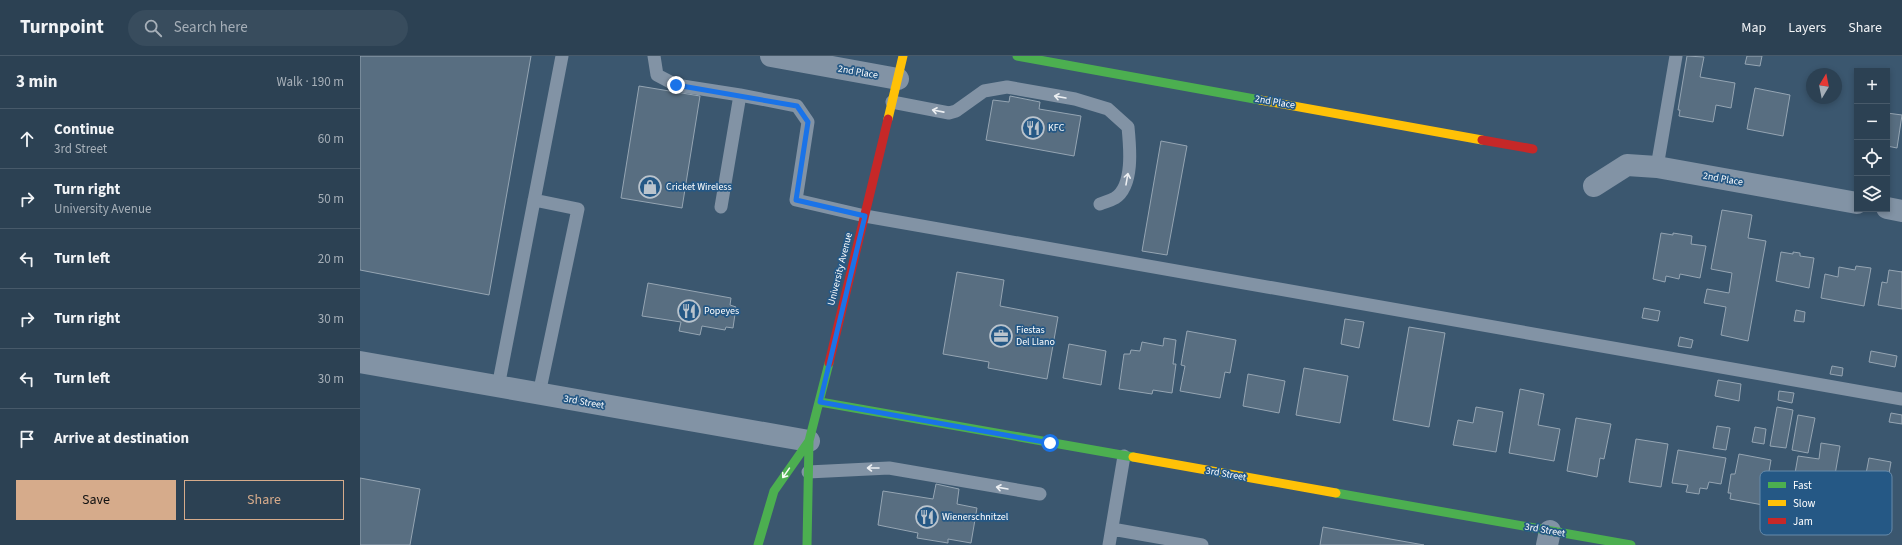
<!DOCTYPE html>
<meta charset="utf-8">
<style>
:root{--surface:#2c4153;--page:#384c5d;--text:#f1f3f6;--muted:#a6afb8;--line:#485a6a;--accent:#d6ab8b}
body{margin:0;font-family:"Source Sans 3",sans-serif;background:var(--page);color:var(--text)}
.controls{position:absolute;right:12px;top:12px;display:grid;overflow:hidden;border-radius:0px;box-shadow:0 2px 6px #0003}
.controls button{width:36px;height:36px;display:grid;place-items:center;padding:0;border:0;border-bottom:1px solid var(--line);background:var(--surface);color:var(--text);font:20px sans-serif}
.compass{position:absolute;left:1446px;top:12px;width:36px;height:36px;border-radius:50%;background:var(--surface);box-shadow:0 2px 6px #0003;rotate:10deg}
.stop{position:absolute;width:12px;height:12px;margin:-9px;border:3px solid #1a73e8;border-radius:50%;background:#fff}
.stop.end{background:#1a73e8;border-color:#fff;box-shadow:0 1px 4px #0008}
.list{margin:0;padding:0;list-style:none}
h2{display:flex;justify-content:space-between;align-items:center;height:52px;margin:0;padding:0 16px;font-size:17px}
h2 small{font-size:13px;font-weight:400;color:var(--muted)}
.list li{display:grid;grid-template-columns:26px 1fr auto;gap:12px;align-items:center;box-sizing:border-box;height:60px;padding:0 16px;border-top:1px solid var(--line)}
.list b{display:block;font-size:15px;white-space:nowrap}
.list p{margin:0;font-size:13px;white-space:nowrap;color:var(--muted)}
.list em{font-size:13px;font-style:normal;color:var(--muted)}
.actions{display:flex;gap:8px;padding:12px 16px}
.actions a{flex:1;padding:9px 0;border:1px solid var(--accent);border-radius:0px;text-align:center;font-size:14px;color:var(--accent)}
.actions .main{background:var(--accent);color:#111}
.icon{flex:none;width:22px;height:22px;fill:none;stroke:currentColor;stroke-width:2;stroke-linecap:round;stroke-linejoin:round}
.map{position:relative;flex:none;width:1542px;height:489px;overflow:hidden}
header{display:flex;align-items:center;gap:24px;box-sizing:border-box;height:56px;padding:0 20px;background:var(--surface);border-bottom:1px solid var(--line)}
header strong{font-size:19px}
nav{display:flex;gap:22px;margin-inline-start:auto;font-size:14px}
.search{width:280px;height:36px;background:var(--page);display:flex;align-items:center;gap:10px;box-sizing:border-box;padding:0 14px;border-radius:22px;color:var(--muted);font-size:15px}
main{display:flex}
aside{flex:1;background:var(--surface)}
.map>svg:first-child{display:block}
.building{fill:#586e81;stroke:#95a5b3}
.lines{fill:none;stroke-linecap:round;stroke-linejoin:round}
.lane{stroke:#8293a5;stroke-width:13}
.street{stroke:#8293a5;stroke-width:22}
.fast{stroke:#4caf50;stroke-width:9}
.slow{stroke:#ffc107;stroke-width:9}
.jam{stroke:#c62828;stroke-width:9}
.oneway{stroke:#eceff2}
.oneway2{stroke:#f6fbf6}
.route{stroke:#1a73e8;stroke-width:5}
.labels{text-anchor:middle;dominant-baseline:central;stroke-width:3.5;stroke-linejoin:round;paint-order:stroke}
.street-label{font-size:10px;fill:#fff;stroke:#255885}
.poi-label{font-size:10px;fill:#fff;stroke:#255885;text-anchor:start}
.key{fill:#255885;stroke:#668aaa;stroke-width:1}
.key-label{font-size:11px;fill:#fff}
</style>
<header>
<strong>Turnpoint</strong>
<div class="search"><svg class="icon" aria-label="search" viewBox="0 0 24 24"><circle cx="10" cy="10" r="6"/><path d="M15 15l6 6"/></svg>Search here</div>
<nav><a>Map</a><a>Layers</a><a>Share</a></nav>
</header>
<main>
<aside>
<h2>3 min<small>Walk · 190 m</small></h2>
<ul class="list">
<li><svg class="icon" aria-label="ahead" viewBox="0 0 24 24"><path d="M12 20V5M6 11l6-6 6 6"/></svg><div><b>Continue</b><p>3rd Street</p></div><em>60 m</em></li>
<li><svg class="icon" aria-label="right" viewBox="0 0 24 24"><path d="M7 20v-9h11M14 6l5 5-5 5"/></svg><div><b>Turn right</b><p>University Avenue</p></div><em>50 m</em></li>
<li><svg class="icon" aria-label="left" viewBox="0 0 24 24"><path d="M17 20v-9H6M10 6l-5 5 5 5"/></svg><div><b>Turn left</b></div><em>20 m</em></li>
<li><svg class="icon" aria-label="right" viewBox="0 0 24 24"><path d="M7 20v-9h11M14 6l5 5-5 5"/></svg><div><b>Turn right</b></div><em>30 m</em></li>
<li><svg class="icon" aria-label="left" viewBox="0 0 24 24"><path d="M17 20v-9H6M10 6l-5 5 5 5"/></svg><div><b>Turn left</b></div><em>30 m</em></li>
<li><svg class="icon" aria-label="arrive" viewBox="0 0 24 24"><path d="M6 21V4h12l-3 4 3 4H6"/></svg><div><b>Arrive at destination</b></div></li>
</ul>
<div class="actions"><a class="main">Save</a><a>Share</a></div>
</aside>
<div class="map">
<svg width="1542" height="489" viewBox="0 0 1542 489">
<rect width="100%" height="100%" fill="#3b576f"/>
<path class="building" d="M0,0h171l-42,239 -129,-25z
M1327,0l17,1 -4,20 35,6 -4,25 -15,-3 -3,17 -34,-6 1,-6h-2z
M1387,0h15l-2,10 -15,-2z
M279,30l61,10 -18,112 -61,-10z
M1395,32l35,7 -7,41 -36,-7z
M650,40l30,6 -1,7 42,7 -7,40 -88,-16 7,-40 16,2z
M1527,57l15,2 -5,33 -10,-2z
M801,85l26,5 -20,109 -25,-4z
M1362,154l30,5 -4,23 18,3 -18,100 -27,-6 5,-28 -22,-4 3,-14 22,4 3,-20 -21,-4z
M1301,177l12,2v-2l19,3 -1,8 15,2 -6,32 -20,-4 -1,5 -13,-3 -1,6 -12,-3z
M1421,196l12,2v-2l7,1v3l14,2 -5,30 -33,-7z
M1496,210l15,2 -7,38 -43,-8 4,-24 13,3 1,-10 16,3z
M1529,214l13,2v-1v38l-24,-4 4,-23 5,1z
M597,216l47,8 -4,26 58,11 -11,62 -59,-11 1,-6 -46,-8z
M288,227l83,15 -1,7 6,2 -3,21 -7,-1 -1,3 -23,-4 -2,9 -21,-4 2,-9 -39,-6z
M1284,252l16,3 -2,10 -16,-3z
M1436,254l9,2 -1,10 -10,-1z
M985,263l19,3 -5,26 -18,-4z
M1049,271l36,6 -16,94 -36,-7z
M827,275l49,9 -6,33 -5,-1 -5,26 -40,-7 5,-25 -4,-1z
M1320,281l13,3 -2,8 -13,-2z
M804,282l12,2 -3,24h3l-4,29 -19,-3 -1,4 -33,-5 5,-35h6l1,-4 9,1 2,-9 21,4z
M709,288l37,7 -5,34 -38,-7z
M1511,295l26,5 -2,11 -26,-5z
M1472,310l11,2 -1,8 -12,-2z
M944,312l44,8 -8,47 -44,-8z
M888,318l37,7 -6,32 -36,-7z
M1358,324l23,4 -2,17 -24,-5z
M1160,333l24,5 -6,31 22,4 -6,32 -45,-8z
M1419,335l15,2 -2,10 -14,-3z
M1116,351l27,5 -7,40 -43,-7 5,-25 15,3z
M1417,351l16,3 -7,38 -16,-2z
M1531,357l11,2v9l-13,-2z
M1438,359l17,3 -7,35 -16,-3z
M1216,362l35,6 -7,35 -4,-1 -3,19 -30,-6z
M1357,370l13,2 -4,22 -13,-2z
M1395,371l11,2 -2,15 -12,-2z
M1276,383l32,5 -7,43 -32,-5z
M1461,387l19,3 -12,69 -39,-7 9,-52 21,3z
M1318,394l48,8 -5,26 -12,-2 -2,7 -7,-1 -1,6 -13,-2 2,-7 -16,-2z
M1379,398l32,6 -8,45 -33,-6 1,-6h-3l3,-19h4z
M1509,402l22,4 -11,63 -17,-3 1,-5 -9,-2 1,-5 -11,-2 3,-14 -6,-1 3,-17 20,3z
M0,422l60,11 -10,56h-50z
M576,428l23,5 -2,15 20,4 -6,35 -23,-4v4l-31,-5 1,-5 -40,-8 5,-34 50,8z
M963,471l101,18h-104z"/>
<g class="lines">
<path class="lane" d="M294,0l3,19 19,10 64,10
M532,46l57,11 7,-2 28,-20 23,-4 68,12 33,10 20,18c2,20 6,59 -13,71 -5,3 -11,4 -15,6
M1297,111l19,-111
M174,144l44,9 -39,185
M361,151l19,-112 57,11 11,16 -12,78 69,16 1037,183
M138,331l64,-331
M448,416l81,-4 151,26
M752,473l90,16
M749,489l15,-89"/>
<path class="street" d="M411,0l127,23
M1234,130l33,-21 30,2 200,36
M1527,152l15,3
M0,306l449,79
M1187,489l3,-14"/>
<path class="fast" d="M657,0l243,44
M460,346l313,55
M976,437l295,52
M398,489l16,-54 35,-50
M447,489l2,-104 20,-78"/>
<path class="slow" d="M900,44l222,40
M528,63l15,-63
M773,401l203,36"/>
<path class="jam" d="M1122,84l51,9
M469,307l59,-244"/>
</g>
<defs><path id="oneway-shaft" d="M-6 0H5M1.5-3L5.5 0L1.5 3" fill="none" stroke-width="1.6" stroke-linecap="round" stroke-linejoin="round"/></defs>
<g class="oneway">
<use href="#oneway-shaft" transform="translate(700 41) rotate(-170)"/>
<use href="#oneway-shaft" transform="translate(578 55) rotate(-169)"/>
<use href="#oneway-shaft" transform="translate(767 123) rotate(-80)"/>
<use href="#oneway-shaft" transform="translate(513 412) rotate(180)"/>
<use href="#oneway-shaft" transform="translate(642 432) rotate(-170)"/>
</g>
<use class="oneway2" href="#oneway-shaft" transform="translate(426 417) rotate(125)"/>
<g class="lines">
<path class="route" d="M316,29l121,21 11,16 -12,78 69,16 -45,186 230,41"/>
</g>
<defs>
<g id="restaurant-ring" transform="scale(1.15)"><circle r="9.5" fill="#255885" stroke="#bac4cd" stroke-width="1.5"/><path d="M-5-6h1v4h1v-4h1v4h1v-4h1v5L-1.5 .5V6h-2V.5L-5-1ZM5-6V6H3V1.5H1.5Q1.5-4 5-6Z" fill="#bac4cd"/></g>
<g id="shop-ring" transform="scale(1.15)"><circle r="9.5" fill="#255885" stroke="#bac4cd" stroke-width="1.5"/><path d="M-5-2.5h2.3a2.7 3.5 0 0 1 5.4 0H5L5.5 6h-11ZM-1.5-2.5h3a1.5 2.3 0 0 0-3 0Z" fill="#bac4cd"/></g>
<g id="office-ring" transform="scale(1.15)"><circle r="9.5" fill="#255885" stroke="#bac4cd" stroke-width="1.5"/><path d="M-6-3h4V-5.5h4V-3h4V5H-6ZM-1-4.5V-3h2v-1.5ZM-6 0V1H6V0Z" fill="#bac4cd"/></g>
</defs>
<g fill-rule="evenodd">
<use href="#restaurant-ring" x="673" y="72"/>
<use href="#shop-ring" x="290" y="131"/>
<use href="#restaurant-ring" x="329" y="255"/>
<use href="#office-ring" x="641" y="280"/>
<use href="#restaurant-ring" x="567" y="461"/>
</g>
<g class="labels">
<g class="street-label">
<text transform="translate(498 16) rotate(10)">2nd Place</text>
<text transform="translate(915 46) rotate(10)">2nd Place</text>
<text transform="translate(1363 123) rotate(10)">2nd Place</text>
<text transform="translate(480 213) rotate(-76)">University Avenue</text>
<text transform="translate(224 346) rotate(10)">3rd Street</text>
<text transform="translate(866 418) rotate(10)">3rd Street</text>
<text transform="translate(1185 474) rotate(10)">3rd Street</text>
</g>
<g class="poi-label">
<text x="688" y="72">KFC</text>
<text x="306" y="131">Cricket Wireless</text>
<text x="344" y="255">Popeyes</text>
<text x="656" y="274">Fiestas<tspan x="656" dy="12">Del Llano</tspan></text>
<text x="582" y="461">Wienerschnitzel</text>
</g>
</g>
<rect x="1400" y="415" width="132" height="64" rx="6" class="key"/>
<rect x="1408" y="426" width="18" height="6" fill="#4caf50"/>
<rect x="1408" y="444" width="18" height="6" fill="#ffc107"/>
<rect x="1408" y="462" width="18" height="6" fill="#c62828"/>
<g class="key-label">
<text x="1433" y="433">Fast</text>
<text x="1433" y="451">Slow</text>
<text x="1433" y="469">Jam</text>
</g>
</svg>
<div class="controls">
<button>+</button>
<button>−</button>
<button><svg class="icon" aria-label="locate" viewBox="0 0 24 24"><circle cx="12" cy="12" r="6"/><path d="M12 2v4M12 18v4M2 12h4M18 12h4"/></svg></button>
<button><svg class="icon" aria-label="layers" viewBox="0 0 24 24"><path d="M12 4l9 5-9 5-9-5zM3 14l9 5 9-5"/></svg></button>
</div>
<svg class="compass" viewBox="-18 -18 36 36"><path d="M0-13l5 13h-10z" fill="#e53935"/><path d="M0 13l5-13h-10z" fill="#a6afb8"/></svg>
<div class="stop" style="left:690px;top:387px"></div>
<div class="stop end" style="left:316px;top:29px"></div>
</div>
</main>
